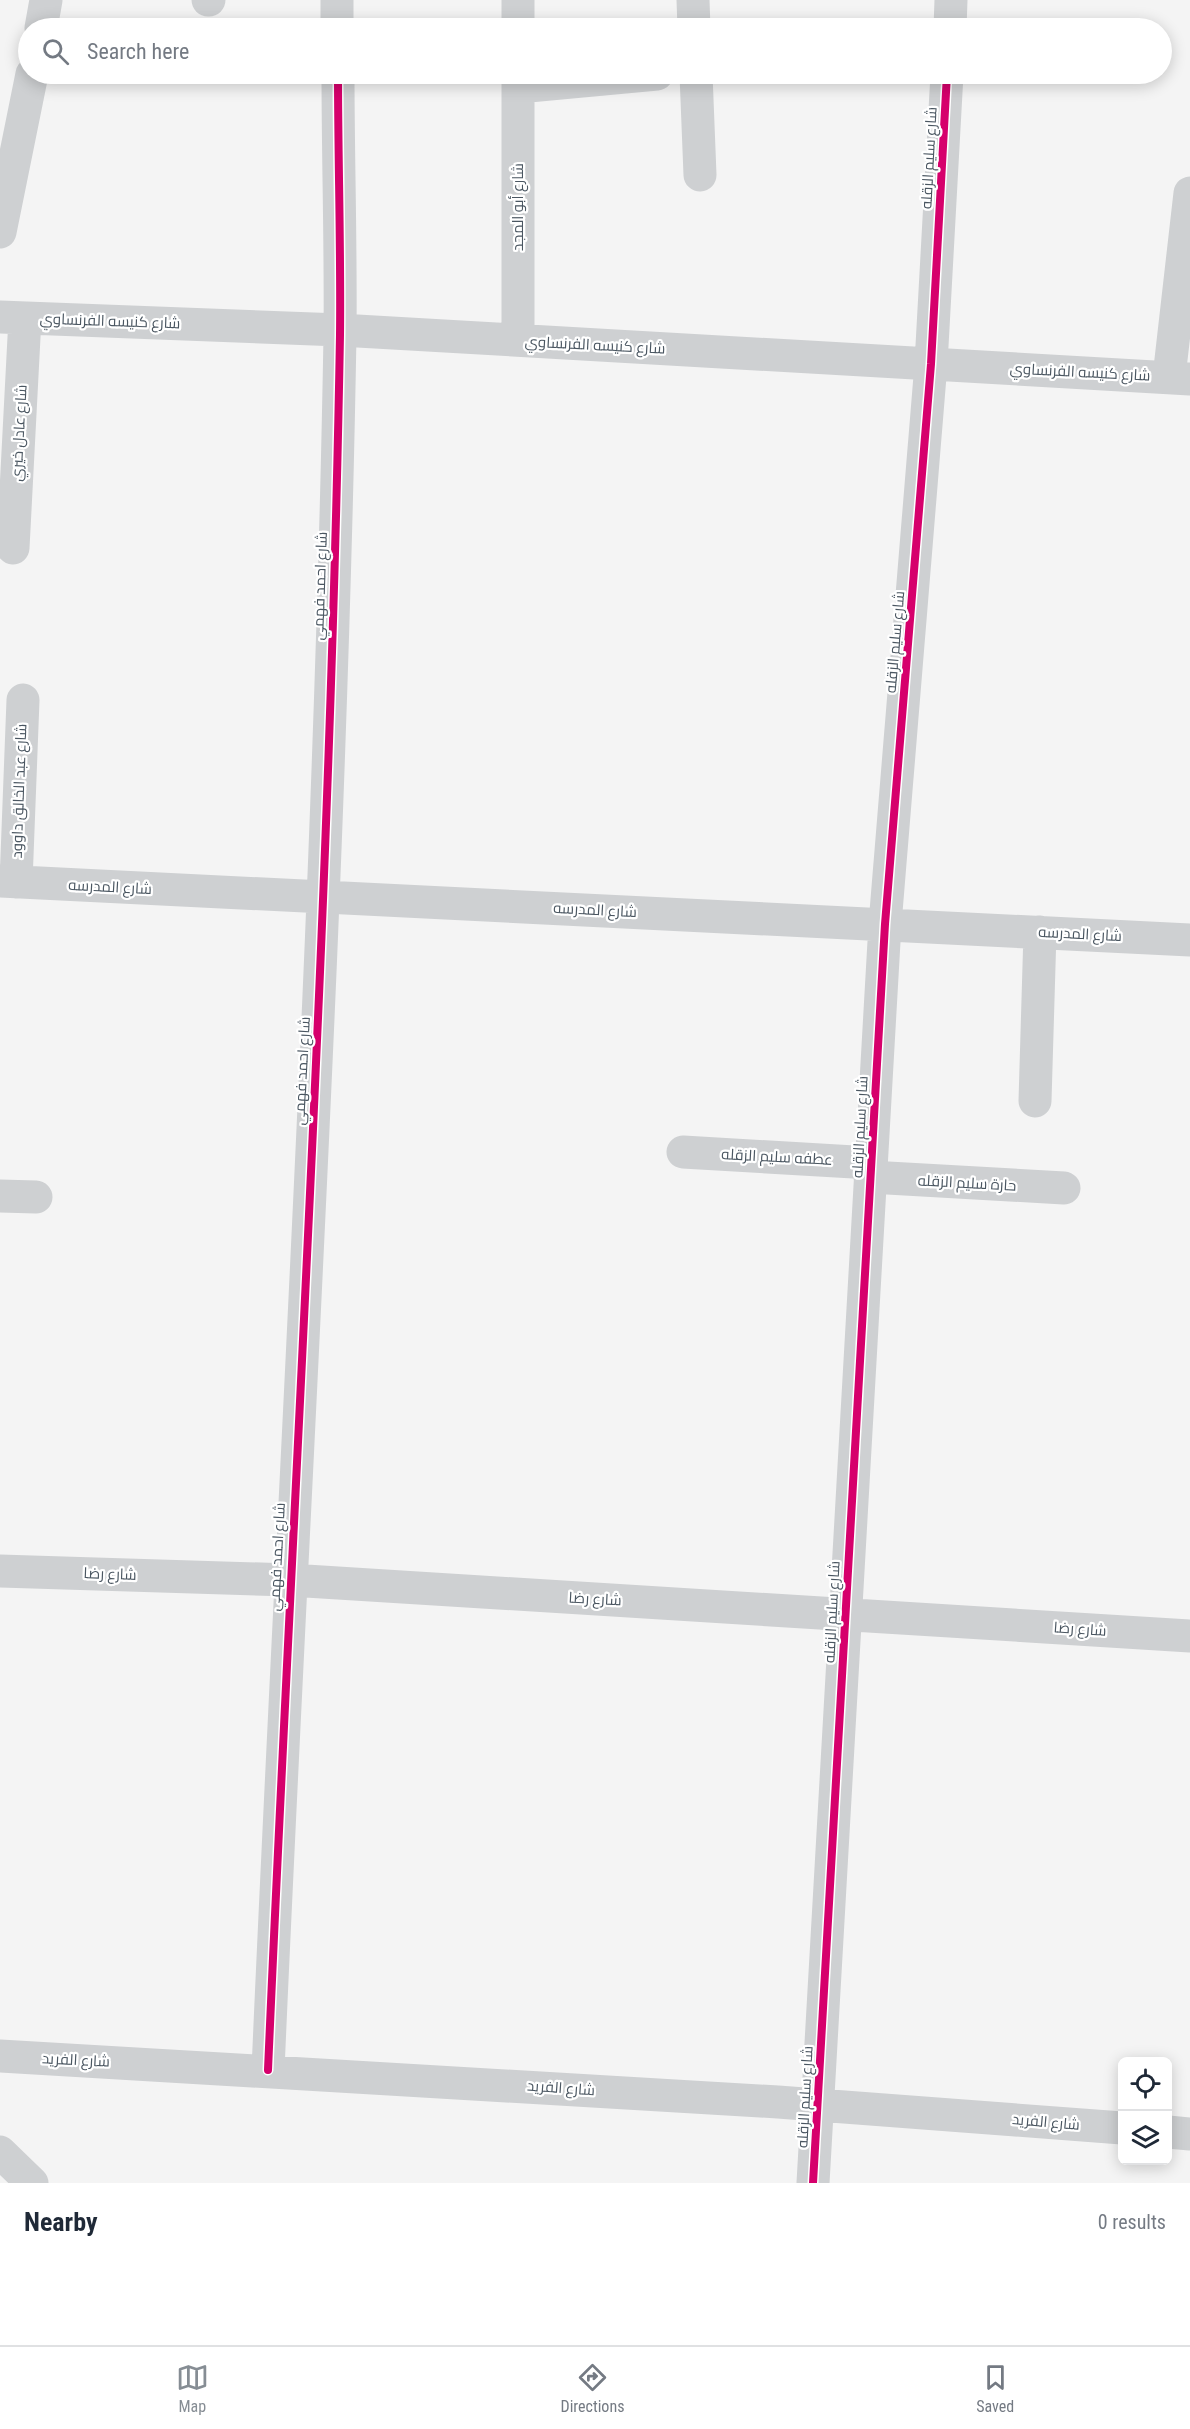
<!DOCTYPE html>
<meta charset="utf-8">
<style>
:root{--surface:#fff;--page:#f2f2f3;--text:#1f2937;--muted:#747a83;--line:#e0e1e3;--accent:#868d94}
body{margin:0;font-family:"Roboto Condensed",Cairo,sans-serif;background:var(--page);color:var(--text)}
.controls{position:absolute;right:18px;bottom:18px;display:grid;overflow:hidden;border-radius:9px;box-shadow:0 3px 15px #0003}
.controls button{width:54px;height:54px;display:grid;place-items:center;padding:0;border:0;border-bottom:2px solid var(--line);background:var(--surface);color:var(--text);font:30px sans-serif}
.list{margin:0;padding:0;list-style:none}
h2{display:flex;justify-content:space-between;align-items:center;height:78px;margin:0;padding:0 24px;font-size:26px}
h2 small{font-size:20px;font-weight:400;color:var(--muted)}
.icon{flex:none;width:33px;height:33px;fill:none;stroke:currentColor;stroke-width:2;stroke-linecap:round;stroke-linejoin:round}
.map{position:relative;flex:none;width:1190px;height:2183px;overflow:hidden}
.search{position:absolute;background:var(--surface);box-shadow:0 3px 15px #0003;left:18px;right:18px;top:18px;height:66px;display:flex;align-items:center;gap:15px;box-sizing:border-box;padding:0 21px;border-radius:33px;color:var(--muted);font-size:22px}
.sheet{height:162px;background:var(--surface)}
nav{display:flex;justify-content:space-around;align-items:center;box-sizing:border-box;height:84px;border-top:2px solid var(--line);background:var(--surface);font-size:16px;color:var(--muted)}
nav a{display:grid;justify-items:center;gap:3px}
nav .on{color:var(--accent)}
.map>svg:first-child{display:block}
.lines{fill:none;stroke-linecap:round;stroke-linejoin:round}
.minor{stroke:#ced0d2;stroke-width:33}
.tertiary{stroke:#ced0d2;stroke-width:33}
.cycleway-casing{stroke:#fff;stroke-width:11}
.cycleway{stroke:#d6006c;stroke-width:8}
.labels{text-anchor:middle;dominant-baseline:central;stroke-width:4.5;stroke-linejoin:round;paint-order:stroke}
.street-label{font-size:15px;fill:#4a5661;stroke:#fff}
</style>
<div class="map">
<svg width="1190" height="2183" viewBox="0 0 1190 2183">
<rect width="100%" height="100%" fill="#f4f4f4"/>
<g class="lines">
<path class="minor" d="M208,0h1
M337,0v28
M518,0v28
M693,0l1,28
M41,28l5,-28
M950,28l1,-28
M518,74v266
M696,74l4,101
M518,87l139,-13
M0,232l32,-158
M0,317l340,13 850,49
M1169,377l21,-184
M13,548l12,-230
M0,881l1190,59
M16,882l7,-182
M1035,1101l5,-169
M683,1152l188,11
M870,1177l194,11
M0,1196l36,1
M0,1571l290,9 900,56
M0,2056l778,46 344,26
M268,2070c25,-578 62,-1156 72,-1735 1,-87 -2,-175 -2,-261
M1168,2132l22,2
M813,2183l72,-1259 46,-560 16,-290"/>
<path class="tertiary" d="M0,2152l32,31"/>
<g class="cycleway-casing">
<path id="cycleway" d="M268,2070c25,-578 62,-1156 72,-1735 1,-87 -2,-175 -2,-261
M813,2183l72,-1259 46,-560 16,-290"/>
</g>
<use href="#cycleway" class="cycleway"/>
</g>
<g class="labels">
<g class="street-label">
<text transform="translate(929 158) rotate(-87)">شارع سليم الزقله</text>
<text transform="translate(518 207) rotate(-90)">شارع أبو المجد</text>
<text transform="translate(110 321) rotate(2)">شارع كنيسه الفرنساوي</text>
<text transform="translate(595 345) rotate(3)">شارع كنيسه الفرنساوي</text>
<text transform="translate(1080 372) rotate(3)">شارع كنيسه الفرنساوي</text>
<text transform="translate(19 433) rotate(-87)">شارع عادل خيري</text>
<text transform="translate(320 586) rotate(-88)">شارع احمد فهمي</text>
<text transform="translate(895 642) rotate(-85)">شارع سليم الزقله</text>
<text transform="translate(19 791) rotate(-88)">شارع عبد الخالق داوود</text>
<text transform="translate(110 887) rotate(3)">شارع المدرسه</text>
<text transform="translate(595 910) rotate(3)">شارع المدرسه</text>
<text transform="translate(1080 934) rotate(3)">شارع المدرسه</text>
<text transform="translate(302 1071) rotate(-87)">شارع احمد فهمي</text>
<text transform="translate(860 1127) rotate(-87)">شارع سليم الزقله</text>
<text transform="translate(777 1157) rotate(3)">عطفه سليم الزقله</text>
<text transform="translate(967 1183) rotate(3)">حارة سليم الزقله</text>
<text transform="translate(277 1557) rotate(-87)">شارع احمد فهمي</text>
<text transform="translate(110 1574) rotate(2)">شارع رضا</text>
<text transform="translate(595 1599) rotate(3)">شارع رضا</text>
<text transform="translate(832 1612) rotate(-87)">شارع سليم الزقله</text>
<text transform="translate(1080 1629) rotate(4)">شارع رضا</text>
<text transform="translate(76 2060) rotate(3)">شارع الفريد</text>
<text transform="translate(561 2088) rotate(4)">شارع الفريد</text>
<text transform="translate(805 2097) rotate(-87)">شارع سليم الزقله</text>
<text transform="translate(1046 2122) rotate(5)">شارع الفريد</text>
</g>
</g>
</svg>
<div class="controls">
<button><svg class="icon" aria-label="locate" viewBox="0 0 24 24"><circle cx="12" cy="12" r="6"/><path d="M12 2v4M12 18v4M2 12h4M18 12h4"/></svg></button>
<button><svg class="icon" aria-label="layers" viewBox="0 0 24 24"><path d="M12 4l9 5-9 5-9-5zM3 14l9 5 9-5"/></svg></button>
</div>
<div class="search"><svg class="icon" aria-label="search" viewBox="0 0 24 24"><circle cx="10" cy="10" r="6"/><path d="M15 15l6 6"/></svg>Search here</div>
</div>
<section class="sheet">
<h2>Nearby<small>0 results</small></h2>
<ul class="list">
</ul>
</section>
<nav>
<a class="on"><svg class="icon" aria-label="map" viewBox="0 0 24 24"><path d="M3 6l6-2 6 2 6-2v14l-6 2-6-2-6 2zM9 4v14M15 6v14"/></svg>Map</a>
<a><svg class="icon" aria-label="directions" viewBox="0 0 24 24"><path d="M12 3l9 9-9 9-9-9zM9 14v-3h6M13 9l2 2-2 2"/></svg>Directions</a>
<a><svg class="icon" aria-label="saved" viewBox="0 0 24 24"><path d="M7 4h10v16l-5-4-5 4z"/></svg>Saved</a>
</nav>
